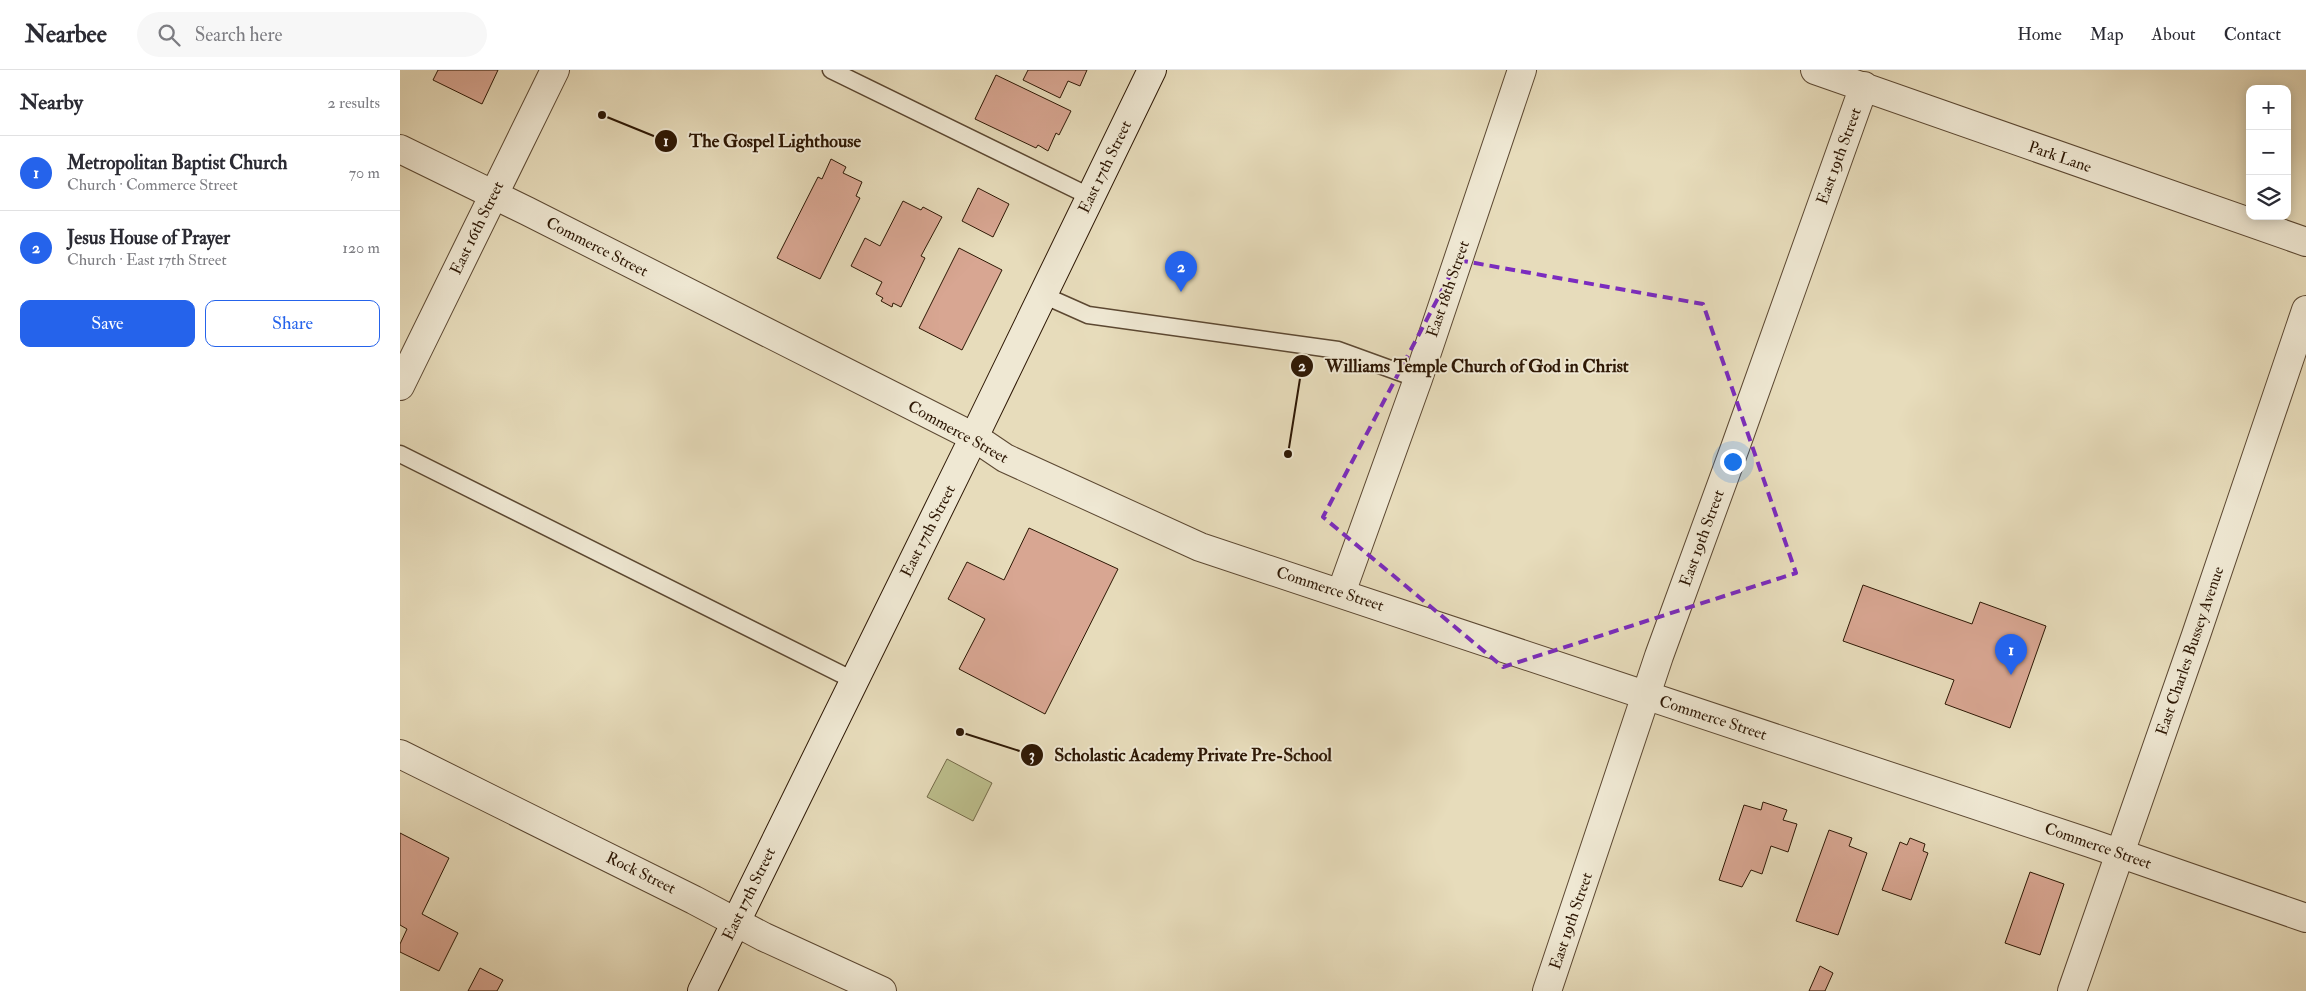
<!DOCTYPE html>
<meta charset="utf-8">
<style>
:root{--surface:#fff;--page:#f7f7f7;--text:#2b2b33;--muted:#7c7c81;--line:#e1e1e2;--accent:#2563eb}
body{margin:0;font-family:"IM FELL Double Pica",serif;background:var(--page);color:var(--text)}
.controls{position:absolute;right:15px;top:15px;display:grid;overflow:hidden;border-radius:10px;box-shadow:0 2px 12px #0003}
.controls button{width:45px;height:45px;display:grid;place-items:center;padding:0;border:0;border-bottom:1px solid var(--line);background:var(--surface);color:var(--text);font:25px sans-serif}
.you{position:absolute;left:1332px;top:391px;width:18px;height:18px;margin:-12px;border:4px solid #fff;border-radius:50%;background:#1a73e8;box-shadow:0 0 0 8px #1a73e833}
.badge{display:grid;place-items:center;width:32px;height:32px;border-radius:50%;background:var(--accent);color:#fff;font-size:16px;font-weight:700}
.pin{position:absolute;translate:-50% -41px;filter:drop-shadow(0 1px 2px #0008)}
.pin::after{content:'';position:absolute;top:26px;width:18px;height:15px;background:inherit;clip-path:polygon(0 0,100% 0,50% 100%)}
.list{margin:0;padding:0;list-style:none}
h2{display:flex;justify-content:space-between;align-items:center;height:65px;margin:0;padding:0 20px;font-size:21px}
h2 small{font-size:16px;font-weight:400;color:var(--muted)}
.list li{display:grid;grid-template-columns:32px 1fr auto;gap:15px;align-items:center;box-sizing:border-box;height:75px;padding:0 20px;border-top:1px solid var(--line)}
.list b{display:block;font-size:19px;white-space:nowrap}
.list p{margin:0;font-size:16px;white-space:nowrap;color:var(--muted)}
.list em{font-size:16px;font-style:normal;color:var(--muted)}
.actions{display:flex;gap:10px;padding:15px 20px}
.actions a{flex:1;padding:11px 0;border:1px solid var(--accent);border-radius:10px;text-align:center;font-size:18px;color:var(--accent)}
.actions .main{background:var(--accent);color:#fff}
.icon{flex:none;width:28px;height:28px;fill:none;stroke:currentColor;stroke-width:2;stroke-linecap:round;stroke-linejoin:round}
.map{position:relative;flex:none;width:1906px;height:921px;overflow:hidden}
header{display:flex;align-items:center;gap:30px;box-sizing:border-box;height:70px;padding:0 25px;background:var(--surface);border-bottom:1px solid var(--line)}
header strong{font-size:24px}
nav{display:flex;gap:28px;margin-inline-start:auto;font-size:18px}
.search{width:350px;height:45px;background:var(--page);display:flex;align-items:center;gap:12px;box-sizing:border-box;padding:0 18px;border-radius:28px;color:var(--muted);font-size:19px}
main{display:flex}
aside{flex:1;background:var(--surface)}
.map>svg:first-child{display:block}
.green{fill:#bcbe8c;stroke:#746a48}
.building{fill:#d8a692;stroke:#2d1704}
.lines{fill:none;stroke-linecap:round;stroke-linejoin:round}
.service-casing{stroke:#5c4832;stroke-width:19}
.minor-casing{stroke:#5c4832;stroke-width:30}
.tertiary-casing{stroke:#5c4832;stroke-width:30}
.secondary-casing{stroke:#2d1704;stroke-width:30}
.service{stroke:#efe8d3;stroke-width:16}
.minor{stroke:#efe8d3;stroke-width:28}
.tertiary{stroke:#efe8d3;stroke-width:28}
.secondary{stroke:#efe8d3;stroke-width:28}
.marked{fill:none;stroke:#7b2cbf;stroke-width:4;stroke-dasharray:10 6;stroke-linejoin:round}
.labels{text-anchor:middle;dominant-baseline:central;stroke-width:4;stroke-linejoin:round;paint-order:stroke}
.street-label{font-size:16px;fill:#2d1704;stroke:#efe8d3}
.leader{fill:none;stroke:#2d1704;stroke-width:2}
.callout-dot{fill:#2d1704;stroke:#efe8d3;stroke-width:2}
.mark-label{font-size:15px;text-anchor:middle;font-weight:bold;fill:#fff}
.callout-label{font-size:18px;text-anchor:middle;font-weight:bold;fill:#2d1704;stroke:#efe8d3;stroke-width:4;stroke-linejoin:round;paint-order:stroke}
</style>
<header>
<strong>Nearbee</strong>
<div class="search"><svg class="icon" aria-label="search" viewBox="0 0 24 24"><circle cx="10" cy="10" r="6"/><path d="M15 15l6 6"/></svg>Search here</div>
<nav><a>Home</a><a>Map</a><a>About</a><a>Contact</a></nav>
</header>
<main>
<aside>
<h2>Nearby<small>2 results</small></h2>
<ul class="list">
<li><span class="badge">1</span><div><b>Metropolitan Baptist Church</b><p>Church · Commerce Street</p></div><em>70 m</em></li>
<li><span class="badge">2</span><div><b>Jesus House of Prayer</b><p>Church · East 17th Street</p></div><em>120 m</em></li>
</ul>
<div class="actions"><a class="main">Save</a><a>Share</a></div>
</aside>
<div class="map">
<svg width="1906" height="921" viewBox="0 0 1906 921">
<rect width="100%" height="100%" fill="#e7dcbb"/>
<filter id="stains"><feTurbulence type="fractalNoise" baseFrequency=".004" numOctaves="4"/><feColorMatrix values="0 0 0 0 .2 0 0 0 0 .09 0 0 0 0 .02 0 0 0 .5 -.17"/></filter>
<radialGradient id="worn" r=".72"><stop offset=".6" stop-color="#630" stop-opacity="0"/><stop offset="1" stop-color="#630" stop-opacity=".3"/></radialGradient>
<path class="green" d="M547,689l45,24 -19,38 -46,-24z"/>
<path class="building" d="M38,0h60l-16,34 -49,-24z
M628,0h59l-7,16 -12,-5 -8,17 -37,-18z
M596,5l75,36 -12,24 -3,-2 -8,18 -10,-6 -2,3 -61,-29z
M431,89l15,8 -3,6 19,9 -6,14 4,2 -40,81 -43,-21 41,-81 4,2z
M578,118l31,16 -16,33 -31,-16z
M503,131l18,9 2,-3 19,10 -21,39 4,2 -24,49 -8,-4 -1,4 -11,-6 2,-3 -7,-4 6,-12 -31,-16 14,-28 15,8z
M559,178l43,22 -40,80 -43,-22z
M629,458l89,41 -73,145 -86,-45 26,-50 -37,-20 19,-37 37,18z
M1463,515l109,39 8,-22 66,24 -36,102 -65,-24 9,-24 -111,-39z
M1363,732l24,8 -4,10 14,4 -9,28 -17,-6 -9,28 -11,-4 -9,17 -23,-7 25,-75 17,5z
M1429,760l23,8 -3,8 18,7 -29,82 -42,-14z
M0,763l49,25 -27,56 36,19 -19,38 -39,-19v-8l7,-15 -7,-4z
M1510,768l15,6 -2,7 5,2 -17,47 -29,-10 18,-48 7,3z
M1630,802l34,12 -24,71 -35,-12z
M1420,896l13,7 -8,18h-16z
M80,898l23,12 -6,11h-29z"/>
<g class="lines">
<g class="service-casing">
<path id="service" d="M431,0l260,127
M643,225l45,20 250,35 80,29
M0,384l453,226"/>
</g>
<g class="minor-casing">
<path id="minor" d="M1415,0l491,172
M0,316l155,-316
M941,523l77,-214 104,-309
M0,684l294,146 70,37 118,54
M1147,921l112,-335 77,-211 128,-359
M1672,921l124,-356 110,-325"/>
</g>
<g class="tertiary-casing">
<path id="tertiary" d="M0,79l127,62 447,226 31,21 195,89 890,296 216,75"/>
</g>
<g class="secondary-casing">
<path id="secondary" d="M302,921l272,-554 178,-367"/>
</g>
<use href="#service" class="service"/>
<use href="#minor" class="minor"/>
<use href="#tertiary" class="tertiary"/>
<use href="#secondary" class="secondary"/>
</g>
<path class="marked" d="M1058,190l245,44 93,269 -293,94 -180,-150z"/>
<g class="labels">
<g class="street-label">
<text transform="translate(1439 86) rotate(-70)">East 19th Street</text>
<text transform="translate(1660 87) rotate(19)">Park Lane</text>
<text transform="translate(705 97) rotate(-64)">East 17th Street</text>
<text transform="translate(77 158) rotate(-64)">East 16th Street</text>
<text transform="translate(197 177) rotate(27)">Commerce Street</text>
<text transform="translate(1048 219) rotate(-71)">East 18th Street</text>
<text transform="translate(558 362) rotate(29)">Commerce Street</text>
<text transform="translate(528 461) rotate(-63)">East 17th Street</text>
<text transform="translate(1302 468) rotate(-70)">East 19th Street</text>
<text transform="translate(930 519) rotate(18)">Commerce Street</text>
<text transform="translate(1790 581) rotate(-71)">East Charles Bussey Avenue</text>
<text transform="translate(1313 648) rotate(18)">Commerce Street</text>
<text transform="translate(1698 776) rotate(19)">Commerce Street</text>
<text transform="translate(241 803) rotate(26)">Rock Street</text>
<text transform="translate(349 824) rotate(-64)">East 17th Street</text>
<text transform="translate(1171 851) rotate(-71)">East 19th Street</text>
</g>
</g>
<path class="leader" d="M202 45L266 71M888 384L902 296M560 662L632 685"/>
<g class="callout-dot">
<circle cx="202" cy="45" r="5"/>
<circle cx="888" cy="384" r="5"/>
<circle cx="560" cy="662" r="5"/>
<circle cx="266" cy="71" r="12"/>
<circle cx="902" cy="296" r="12"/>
<circle cx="632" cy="685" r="12"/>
</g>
<g class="mark-label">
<text x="266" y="76">1</text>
<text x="902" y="301">2</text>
<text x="632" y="690">3</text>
</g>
<g class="callout-label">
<text x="375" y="77">The Gospel Lighthouse</text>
<text x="1077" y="302">Williams Temple Church of God in Christ</text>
<text x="793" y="691">Scholastic Academy Private Pre-School</text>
</g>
<rect width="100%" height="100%" filter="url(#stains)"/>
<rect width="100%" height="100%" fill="url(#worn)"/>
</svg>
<div class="controls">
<button>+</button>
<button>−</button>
<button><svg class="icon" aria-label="layers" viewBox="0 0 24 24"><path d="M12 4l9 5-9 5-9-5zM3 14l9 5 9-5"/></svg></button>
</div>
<div class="you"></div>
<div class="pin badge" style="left:1611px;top:605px">1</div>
<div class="pin badge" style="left:781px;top:222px">2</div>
</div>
</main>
